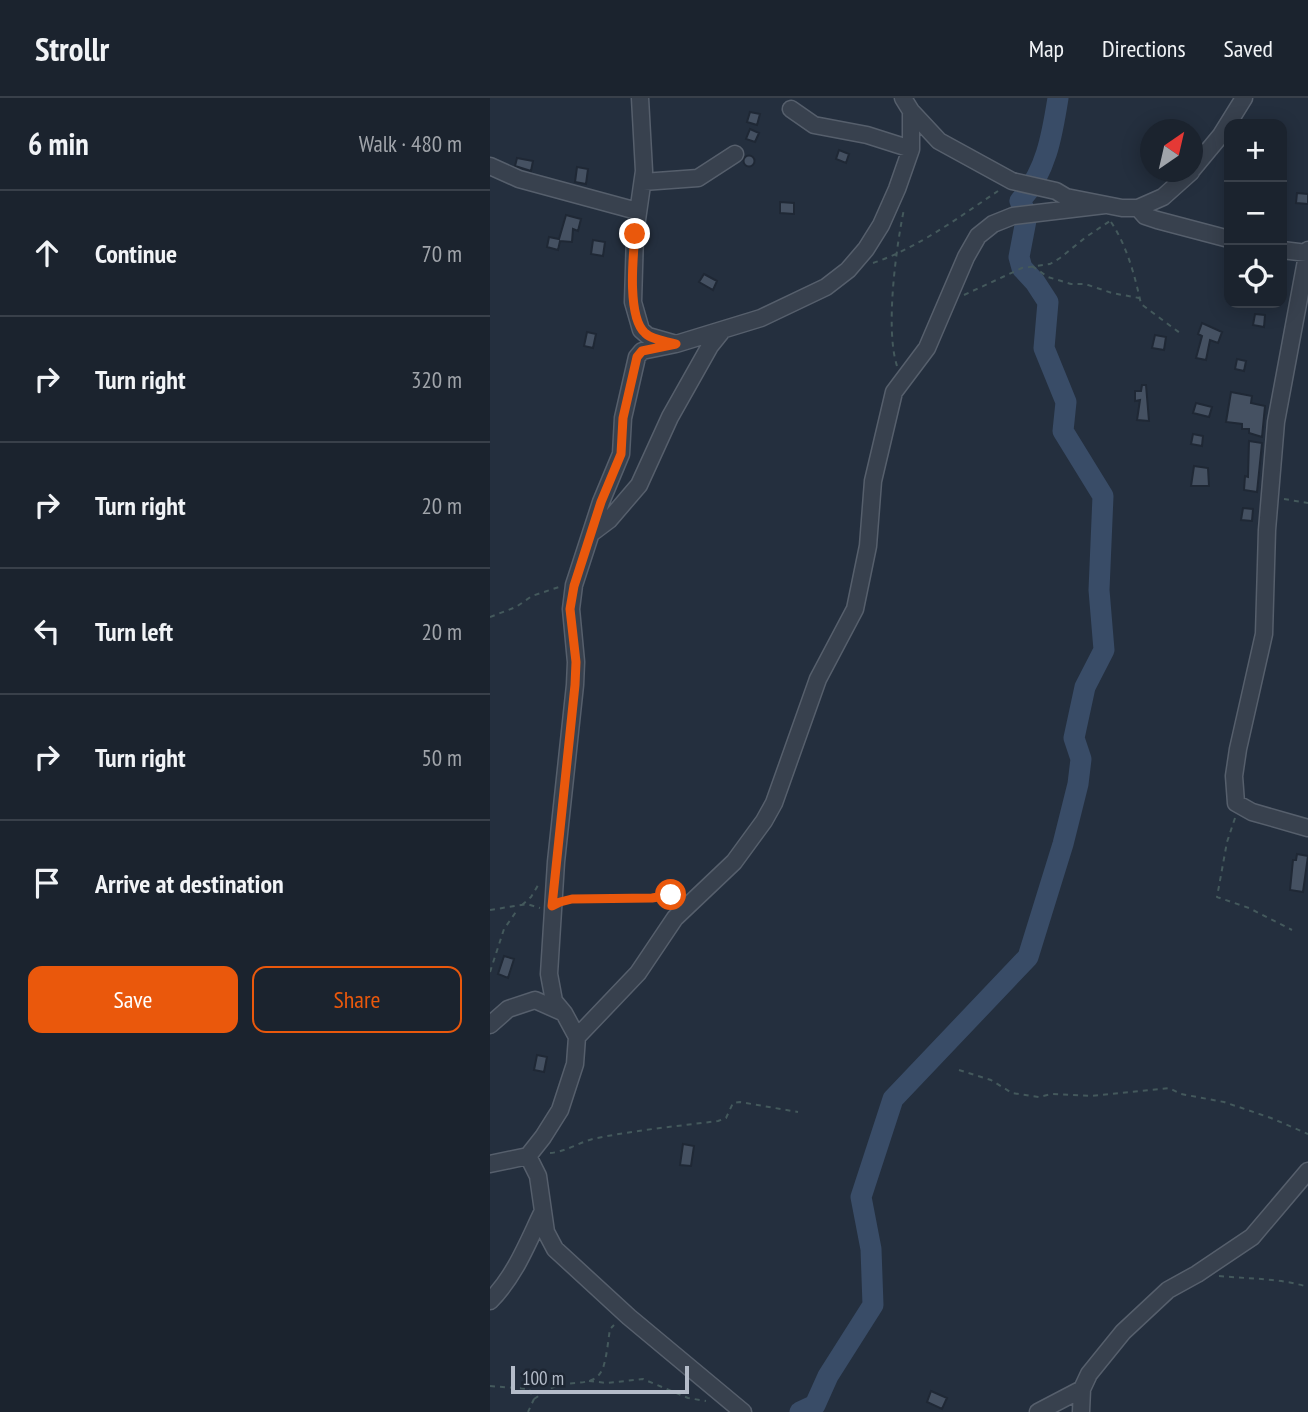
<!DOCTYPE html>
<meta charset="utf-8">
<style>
:root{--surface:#1b232e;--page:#242b36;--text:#f1f3f6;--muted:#a0a4aa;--line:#39404a;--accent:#ea580c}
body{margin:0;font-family:"PT Sans Narrow",sans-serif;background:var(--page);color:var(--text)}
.controls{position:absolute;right:21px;top:21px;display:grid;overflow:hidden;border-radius:14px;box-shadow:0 4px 18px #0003}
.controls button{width:63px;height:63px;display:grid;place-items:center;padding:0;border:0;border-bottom:2px solid var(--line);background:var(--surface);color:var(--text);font:35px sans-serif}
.compass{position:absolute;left:650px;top:21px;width:63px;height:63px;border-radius:50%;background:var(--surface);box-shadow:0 4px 18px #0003;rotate:34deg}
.scale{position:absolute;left:21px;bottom:18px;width:178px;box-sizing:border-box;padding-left:7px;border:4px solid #b4bcc9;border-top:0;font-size:19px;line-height:24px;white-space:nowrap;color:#b4bcc9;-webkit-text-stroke:5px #1d2633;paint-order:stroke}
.stop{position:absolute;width:21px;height:21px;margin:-16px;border:5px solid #ea580c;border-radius:50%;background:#fff}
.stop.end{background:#ea580c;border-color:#fff;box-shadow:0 2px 7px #0008}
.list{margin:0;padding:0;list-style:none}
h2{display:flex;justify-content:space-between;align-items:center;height:91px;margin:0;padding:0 28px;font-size:30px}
h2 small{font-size:23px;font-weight:400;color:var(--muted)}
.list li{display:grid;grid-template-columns:46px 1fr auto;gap:21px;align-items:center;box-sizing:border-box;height:126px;padding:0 28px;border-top:2px solid var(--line)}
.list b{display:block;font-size:26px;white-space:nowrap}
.list em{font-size:23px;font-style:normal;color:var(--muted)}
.actions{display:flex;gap:14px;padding:21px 28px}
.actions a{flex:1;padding:16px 0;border:2px solid var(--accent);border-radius:14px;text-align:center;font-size:24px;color:var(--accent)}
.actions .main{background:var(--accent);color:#fff}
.icon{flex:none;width:38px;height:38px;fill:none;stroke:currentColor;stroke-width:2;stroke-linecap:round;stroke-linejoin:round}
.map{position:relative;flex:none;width:818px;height:1314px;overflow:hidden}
header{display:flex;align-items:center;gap:42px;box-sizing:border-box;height:98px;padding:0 35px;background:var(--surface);border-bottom:2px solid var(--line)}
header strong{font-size:33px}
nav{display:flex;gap:38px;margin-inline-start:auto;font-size:24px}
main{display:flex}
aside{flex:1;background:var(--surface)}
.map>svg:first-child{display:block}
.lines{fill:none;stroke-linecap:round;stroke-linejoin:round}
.river{stroke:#394c67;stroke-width:21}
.building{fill:#455162;stroke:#1f2835;stroke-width:2}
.minor-casing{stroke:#565f6c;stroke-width:19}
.path{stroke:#44595c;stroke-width:2;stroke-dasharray:5 5;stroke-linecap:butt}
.minor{stroke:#38414e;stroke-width:16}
.route{stroke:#ea580c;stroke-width:9}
</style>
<header>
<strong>Strollr</strong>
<nav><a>Map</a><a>Directions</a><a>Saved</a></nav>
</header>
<main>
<aside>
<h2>6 min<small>Walk · 480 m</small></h2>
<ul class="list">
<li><svg class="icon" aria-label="ahead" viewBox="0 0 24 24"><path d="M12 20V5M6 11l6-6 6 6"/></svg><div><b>Continue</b></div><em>70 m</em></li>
<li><svg class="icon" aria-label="right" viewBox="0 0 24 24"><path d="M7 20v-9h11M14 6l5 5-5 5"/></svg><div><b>Turn right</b></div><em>320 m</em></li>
<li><svg class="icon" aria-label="right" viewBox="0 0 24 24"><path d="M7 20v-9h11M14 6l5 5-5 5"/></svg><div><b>Turn right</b></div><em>20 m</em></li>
<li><svg class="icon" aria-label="left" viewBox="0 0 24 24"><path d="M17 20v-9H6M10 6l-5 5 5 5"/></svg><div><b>Turn left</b></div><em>20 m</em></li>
<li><svg class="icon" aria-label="right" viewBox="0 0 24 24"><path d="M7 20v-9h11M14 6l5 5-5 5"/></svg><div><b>Turn right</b></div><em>50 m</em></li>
<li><svg class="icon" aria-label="arrive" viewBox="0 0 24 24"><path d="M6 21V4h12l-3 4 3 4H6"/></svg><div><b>Arrive at destination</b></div></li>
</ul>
<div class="actions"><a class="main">Save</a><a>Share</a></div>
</aside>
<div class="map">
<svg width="818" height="1314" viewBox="0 0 818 1314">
<rect width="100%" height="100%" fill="#242f3e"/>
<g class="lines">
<path class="river" d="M310,1314l15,-7 13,-29 45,-71 -2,-56 -10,-52 32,-98 135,-142 35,-113 15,-60 3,-25 -7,-21 11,-51 19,-37 -5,-60 4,-94 -40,-65 3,-29 -22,-54 4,-46 -13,-20 -13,-14 -3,-11 8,-42 -7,-14c26,-29 32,-65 38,-103"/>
</g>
<path class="building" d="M260,14l10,2 -3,11 -10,-3z
M260,31l9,4 -4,9 -9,-3z
M349,52l10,4 -3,9 -10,-4z
M253.5 63a5.5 5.5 0 1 1 11 0a5.5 5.5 0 1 1-11 0Z
M27,60l16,3 -2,10 -16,-5z
M87,69l11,2 -2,15 -11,-2z
M807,95l11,1v10l-12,-1z
M290,104l14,1v11l-14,-1z
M76,117l15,4 -3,12 -5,-2 -1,13 -12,-1 -2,9 -11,-3 2,-10 10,2z
M103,142l12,2 -2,14 -12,-2z
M214,176l13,7 -4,9 -14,-8z
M765,216l10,1 -1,12 -11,-2z
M712,225l20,9 -4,11 -8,-3 -4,20 -10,-2 6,-22 -4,-2z
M97,234l9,2 -3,14 -9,-2z
M665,237l11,2 -2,13 -12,-2z
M747,261l9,2 -2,10 -9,-2z
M652,287h4l3,36 -12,-1 3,-20 -5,1v-10h6z
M741,294l21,4 -1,7 14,3 -3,31 -13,-4v-4h-7v-5l-16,-2z
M706,305l16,4 -3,10 -16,-4z
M703,336l10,2 -1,10 -11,-2z
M759,343l13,2 -5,49 -13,-2 1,-14 3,1z
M704,368l14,2 1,18h-18z
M753,410l10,1 -1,12 -11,-1z
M807,756l11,2 -5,36 -13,-2 3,-30h3z
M14,858l10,3 -6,19 -10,-4z
M47,957l10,2 -3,15 -10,-2z
M193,1046l11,2 -3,20 -11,-1z
M441,1293l16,7 -5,11 -15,-7z"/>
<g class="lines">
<g class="minor-casing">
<path id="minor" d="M150,0l4,73 -9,63 -2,68 8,28 7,6 28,8 85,-26 65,-31 22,-17 18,-21 15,-24 16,-36 14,-40v-38
M413,0l8,13 28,30 73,40 44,10 10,6 56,11h16l25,-11 28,-25
M301,11l23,16 53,10 44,14
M0,68l29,13 118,32
M702,72l29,-35 23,-37
M153,84l55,-4 37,-24
M648,110l7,8 12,4 72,19
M792,152l25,3
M818,152l-32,172 -9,108 -3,104 -26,115 -4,27 2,27 16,9 56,16
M103,434l16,-12 30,-35 31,-68 40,-71 12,-15
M0,927l18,-16 27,-9 27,12
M87,939l-13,-24 -10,-12 -5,-27 7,-112 19,-177 1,-23 -5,-53 3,-24 27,-83 20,-48 2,-36 14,-61 5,-6 34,-7
M38,1058l10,20 8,56 9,17 74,68 114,95
M0,1066l38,-8 15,-19 17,-27 15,-46 2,-27 61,-64 37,-55 59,-56 30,-41 10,-18 44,-124 37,-70 13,-63 5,-65 21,-89 33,-44 39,-91 12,-21 15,-12 20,-8 92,-11
M0,1203c25,-25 37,-57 52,-88
M548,1314l44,-23
M591,1314l1,-23 7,-15 34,-42 45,-42 29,-16 55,-37 56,-66"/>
</g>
<path class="path" d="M621,124c16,24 24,54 30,82l39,29
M383,165c45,-15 86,-46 125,-72
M542,168l16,11 23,7h14l27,9 27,5
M474,197l58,-27 28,-4 10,-6 26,-21 24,-16
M407,268c-12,-37 -1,-118 7,-157
M794,401l24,4
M0,519l26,-10 16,-11 27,-9
M745,720l-8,24 -10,55 32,11 43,22
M78,802l84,-2 29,-5
M32,807l9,-8 9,-15
M0,812l37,-6 13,4
M0,874l14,-43 14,-20
M469,972l32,10 21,13 27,4 12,-3 40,2 78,-8 12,6 43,8 47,16 37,16
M60,1055c16,-1 31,-12 47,-15 40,-8 81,-12 121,-17l8,-3 7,-15 7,-1 58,10
M729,1178c30,3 60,2 89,11
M99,1283l18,2 36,-4 45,19 18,3
M0,1288l39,3 5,10 -6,13
M44,1301c8,-5 15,-11 25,-14 14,-4 37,2 44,-17 4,-12 5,-27 7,-39l4,-4"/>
<use href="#minor" class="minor"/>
</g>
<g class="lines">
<path class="route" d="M145,136c-2,23 -8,83 10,99 7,7 21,8 31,11l-34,7 -5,6 -14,61 -2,36 -20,48 -27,84 -4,23 6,53 -1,23 -23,221 8,-4 12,-3 80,-1 19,-3"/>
</g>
</svg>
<div class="controls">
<button>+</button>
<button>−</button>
<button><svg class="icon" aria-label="locate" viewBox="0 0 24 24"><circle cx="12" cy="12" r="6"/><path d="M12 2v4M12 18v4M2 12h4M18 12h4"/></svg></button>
</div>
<svg class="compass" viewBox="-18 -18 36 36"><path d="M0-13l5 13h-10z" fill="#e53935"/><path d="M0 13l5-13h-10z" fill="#a0a4aa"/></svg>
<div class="scale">100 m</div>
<div class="stop" style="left:181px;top:797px"></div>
<div class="stop end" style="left:145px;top:136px"></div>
</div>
</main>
